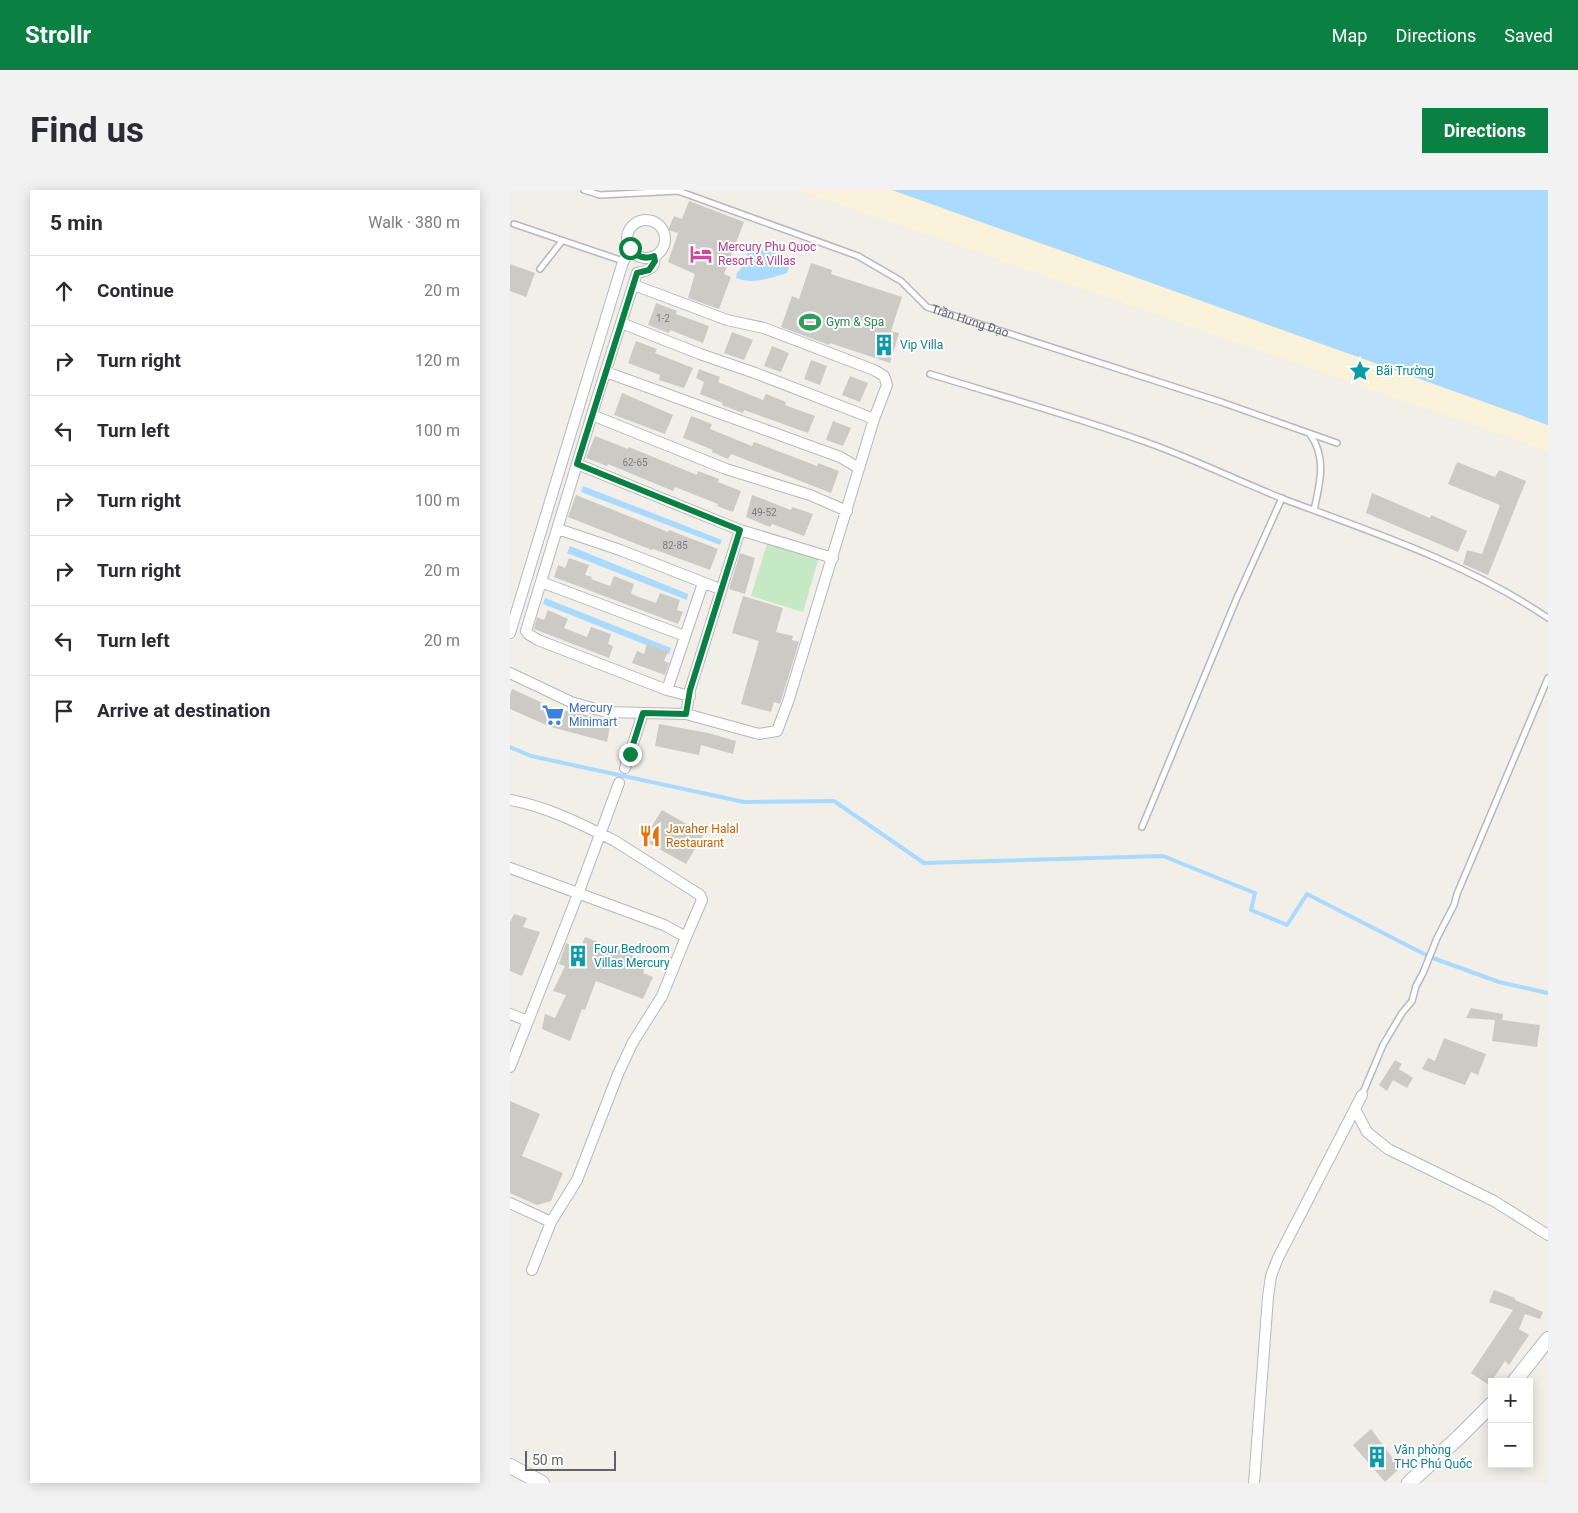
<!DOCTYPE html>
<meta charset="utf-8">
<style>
:root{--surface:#fff;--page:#f2f2f3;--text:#2b2b33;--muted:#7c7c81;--line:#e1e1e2;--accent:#0b8043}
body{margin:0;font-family:Roboto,sans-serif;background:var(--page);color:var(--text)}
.controls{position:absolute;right:15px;bottom:15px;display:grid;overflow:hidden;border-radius:0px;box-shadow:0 2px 12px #0003}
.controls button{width:45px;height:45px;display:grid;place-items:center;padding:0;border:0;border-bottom:1px solid var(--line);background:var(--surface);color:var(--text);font:25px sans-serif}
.scale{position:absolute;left:15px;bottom:12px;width:91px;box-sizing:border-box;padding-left:5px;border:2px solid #5f6368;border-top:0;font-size:14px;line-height:18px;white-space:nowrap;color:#5f6368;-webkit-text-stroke:4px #fff;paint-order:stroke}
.stop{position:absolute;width:15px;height:15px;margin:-11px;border:4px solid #0b8043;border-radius:50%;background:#fff}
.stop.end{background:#0b8043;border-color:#fff;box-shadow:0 1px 5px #0008}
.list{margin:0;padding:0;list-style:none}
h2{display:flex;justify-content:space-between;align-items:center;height:65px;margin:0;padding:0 20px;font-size:21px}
h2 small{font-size:16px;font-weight:400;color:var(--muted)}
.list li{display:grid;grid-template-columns:32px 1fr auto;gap:15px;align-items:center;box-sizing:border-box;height:70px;padding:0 20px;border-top:1px solid var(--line)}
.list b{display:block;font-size:19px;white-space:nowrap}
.list em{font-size:16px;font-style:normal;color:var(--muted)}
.icon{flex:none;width:28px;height:28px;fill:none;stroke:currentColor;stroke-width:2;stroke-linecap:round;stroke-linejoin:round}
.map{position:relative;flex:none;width:1038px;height:1293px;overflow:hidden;border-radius:0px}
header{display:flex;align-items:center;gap:30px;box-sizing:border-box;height:70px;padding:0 25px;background:var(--accent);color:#fff}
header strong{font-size:24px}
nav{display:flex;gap:28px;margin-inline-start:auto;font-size:18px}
.intro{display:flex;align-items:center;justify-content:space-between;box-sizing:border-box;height:120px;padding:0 30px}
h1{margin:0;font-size:35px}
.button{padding:12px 22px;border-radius:0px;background:var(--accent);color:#fff;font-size:18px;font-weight:700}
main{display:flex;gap:30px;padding:0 30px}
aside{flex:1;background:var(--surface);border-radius:0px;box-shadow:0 2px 12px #0003}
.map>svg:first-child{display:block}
.green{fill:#c5e8c5}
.sand{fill:#fbf3d9}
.water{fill:#aadaff}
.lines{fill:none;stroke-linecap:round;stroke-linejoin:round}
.stream{stroke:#aadaff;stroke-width:4}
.building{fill:#cccac5}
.service-casing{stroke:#b5b8bc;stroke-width:8}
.minor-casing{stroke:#b5b8bc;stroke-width:12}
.secondary-casing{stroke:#b6babf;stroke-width:16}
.service{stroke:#fff;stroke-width:5}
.minor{stroke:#fff;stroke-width:10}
.secondary{stroke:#fff;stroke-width:14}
.route{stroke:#0b8043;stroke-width:6}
.labels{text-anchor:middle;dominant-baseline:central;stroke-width:4;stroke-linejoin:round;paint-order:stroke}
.number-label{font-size:10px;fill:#7a7d7f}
.hotel-label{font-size:12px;fill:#b23c85;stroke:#fff;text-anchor:start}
.street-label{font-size:12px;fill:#5f6368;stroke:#fff}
.leisure-label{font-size:12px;fill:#27864d;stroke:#fff;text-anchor:start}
.culture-label{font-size:12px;fill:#0d838f;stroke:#fff;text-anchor:start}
.shop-label{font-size:12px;fill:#366cbe;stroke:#fff;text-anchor:start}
.food-label{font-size:12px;fill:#c56008;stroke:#fff;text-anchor:start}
</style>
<header>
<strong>Strollr</strong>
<nav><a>Map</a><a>Directions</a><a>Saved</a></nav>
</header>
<div class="intro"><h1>Find us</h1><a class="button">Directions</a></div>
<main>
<aside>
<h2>5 min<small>Walk · 380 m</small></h2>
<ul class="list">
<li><svg class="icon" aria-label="ahead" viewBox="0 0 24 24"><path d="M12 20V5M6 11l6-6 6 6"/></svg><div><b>Continue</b></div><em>20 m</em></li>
<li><svg class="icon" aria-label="right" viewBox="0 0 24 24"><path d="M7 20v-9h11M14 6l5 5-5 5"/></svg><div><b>Turn right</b></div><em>120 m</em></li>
<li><svg class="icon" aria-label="left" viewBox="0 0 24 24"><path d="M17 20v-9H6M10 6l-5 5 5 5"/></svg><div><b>Turn left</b></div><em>100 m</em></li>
<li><svg class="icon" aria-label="right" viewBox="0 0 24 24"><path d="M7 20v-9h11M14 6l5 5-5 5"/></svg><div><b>Turn right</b></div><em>100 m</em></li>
<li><svg class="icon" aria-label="right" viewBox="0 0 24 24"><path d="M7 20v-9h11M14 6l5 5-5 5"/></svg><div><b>Turn right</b></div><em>20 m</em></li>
<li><svg class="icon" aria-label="left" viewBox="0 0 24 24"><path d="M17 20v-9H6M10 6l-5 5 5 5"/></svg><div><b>Turn left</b></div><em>20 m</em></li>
<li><svg class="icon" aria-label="arrive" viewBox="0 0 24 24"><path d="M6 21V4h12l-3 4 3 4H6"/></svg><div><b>Arrive at destination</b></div></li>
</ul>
</aside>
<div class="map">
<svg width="1038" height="1293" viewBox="0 0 1038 1293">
<rect width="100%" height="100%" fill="#f1efe8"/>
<path class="green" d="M258,350l51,17 -16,55 -52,-16z"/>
<path class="sand" d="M289,0h93l656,235v26z"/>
<path class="water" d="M382,0h656v235z
M244,57l38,12 -5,14c-17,5 -33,12 -51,5l1,-5 6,-7 7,-18z
M73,296l139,54 -2,5 -139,-53z
M60,356l118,48 -1,6 -120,-47z
M35,408l126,50 -2,6 -126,-50z"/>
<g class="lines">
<path class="stream" d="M0,557l21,9 213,46 90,-1 90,62 239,-7 92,37 -4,17 36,15 20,-31 123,63 69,25 49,11"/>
</g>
<path class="building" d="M179,11l55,21 -20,52 7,3 -12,32 -31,-11 7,-24 -27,-12 10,-29 -10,-3 6,-14 8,3z
M301,73l21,7 -1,4 71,23 -11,34 8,2 -9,30 -60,-20 -1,2 -48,-18 11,-31 7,3z
M0,74l25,9 -9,24 -16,-6z
M146,113l21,8 -1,3 33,12 -6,17 -33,-13 -1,3 -21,-8z
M222,142l21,8 -9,20 -20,-7z
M126,151l21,8 -2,4 38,15 -9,20 -25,-8 1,-5 -32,-12z
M262,156l17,7 -8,19 -17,-6z
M301,170l16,6 -7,19 -16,-6z
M189,179l21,8 -2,5 45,18 3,-6 20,8 -1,3 30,11 -7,17 -64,-23 -1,3 -21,-8 1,-2 -23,-9 4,-12 -8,-4z
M340,186l18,7 -8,19 -18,-7z
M112,203l51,22 -8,19 -51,-19z
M181,226l21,8 -2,5 42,17 2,-4 63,24 1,-3 21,8 -8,22 -100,-39 -3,5 -16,-7 1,-2 -30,-12z
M323,231l18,7 -8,18 -17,-6z
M85,246l33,13 1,-2 68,28 1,-4 21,8 -1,3 23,9 -8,21 -16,-6 1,-2 -43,-17 -2,4 -65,-27 -1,2 -21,-8z
M947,272l38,15 4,-7 27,11 -38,94 -25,-11 4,-14 15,4 18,-49 -52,-21z
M862,303l58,25 1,-3 36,16 -9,21 -92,-39z
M66,305l92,37 1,-2 49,19 -8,21 -57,-21 -1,1 -84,-33z
M242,305l39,15 1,-3 21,7 -9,22 -32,-12 -2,3 -24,-10z
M230,363l15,5 -10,36 -16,-5z
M59,368l20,7 -4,10 7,2 -1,2 19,7 4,-10 20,8 -3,9 5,3 20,7 4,-10 20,7 -3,10 6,2 -5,12 -124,-47 4,-12 7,3z
M233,406l40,12 -7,24 17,4 -1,4 7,2 -19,62 -6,-2 -3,10 -30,-8 18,-63 -27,-8z
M38,420l20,9 -4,9 23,9 4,-10 20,7 -3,10 5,2 -4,12 -75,-29 3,-12 7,3z
M137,454l21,7 -4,10 5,2 -4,12 -33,-12 5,-12 7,3z
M2,499l44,20 55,11 -4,22 -56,-15 -41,-18v-14z
M149,534l49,9 28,8 -3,13 -32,-9 -2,10 -44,-9z
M152,620l42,24 -18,30 -43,-24z
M4,724l13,4 -4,9 17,5 -18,44 -12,-5v-49z
M75,747l62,24 -4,12 10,4 -10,22 -47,-18 -11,29 -3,-1 -12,32 -28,-12 3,-15 10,4 11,-23 -13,-4 12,-25 -6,-2 7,-21 14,5z
M961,818l32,6 -1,6 38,5 -3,22 -45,-6 3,-21 -29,-2z
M934,848l42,16 -8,21 -7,-3 -6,13 -43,-16 6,-11 7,3z
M885,870l7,4 -3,5 14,9 -6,10 -14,-8 -6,11 -8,-6z
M0,911l30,13 -18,42 41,17 -12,28 -14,4 -27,-12z
M984,1100l21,8v2l28,12 -3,7 -15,-5 -6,15 10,6 -20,30 -4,-4 -16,24 -18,-12 42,-63 -24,-8z
M861,1239l29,39 -15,14 -32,-37z"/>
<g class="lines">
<g class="service-casing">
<g id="service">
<path id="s1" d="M74,0l16,5 78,-4 180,65 43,25 26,26 294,95 116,41"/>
<path d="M4,34l109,37"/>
<path d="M30,79l22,-28"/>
<path d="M420,184c71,22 143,42 213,67 49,17 95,40 143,59 89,33 183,64 262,118"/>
<path d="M800,244c17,24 10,49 4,76"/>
<path d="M632,637l94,-227 46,-102"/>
<path d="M852,905l21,-50 19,-32 10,-12 4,-15 7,-13 14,-35 17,-33 3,-11 91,-216"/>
</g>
</g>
<g class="minor-casing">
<path id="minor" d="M117 49a19 19 0 1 1 38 0a19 19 0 1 1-38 0Z
M144,66c3,12 -7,15 -17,17l-39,122 -72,236 2,3 10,6 129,50 23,6
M111,133l79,31 55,19 119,46
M96,182l234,85 19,11
M82,225l134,54 84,26 37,16
M67,274l163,66 93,28
M48,339l62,21 100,39
M31,392l144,54
M0,443l112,-368 4,-9 7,-3
M0,483l61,29 35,10 80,2 73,20 18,-3 11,-29 86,-283 13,-34 -3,-9 -10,-6 -110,-42 -37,-8 -93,-35
M157,500l36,-107
M176,524l4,-24 50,-160
M115,578l18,-55
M0,610c38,7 71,24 105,41l85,54 2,5 -16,37
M0,678l154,57 22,12 -24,59 -29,46 -15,32 -41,106 -26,42 -41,-19
M0,824l18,7
M0,877l68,-173 41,-111
M845,919l12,23 21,17 106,52 54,34
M22,1080l19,-48
M744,1293l14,-186 3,-21 7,-18 84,-163"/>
</g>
<g class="secondary-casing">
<path id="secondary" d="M1004,1192l34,-43
M0,1276l32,17
M899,1293l50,-46 33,-33"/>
</g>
<use href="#service" class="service"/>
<use href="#minor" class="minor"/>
<use href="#secondary" class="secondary"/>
</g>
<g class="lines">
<path class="route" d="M120,58c6,8 14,12 24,8l1,5 -6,9 -12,3 -60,191 163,66 -50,160 -4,24 -43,-1 -13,41"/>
</g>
<defs>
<g id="hotel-bare" transform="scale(1.725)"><path d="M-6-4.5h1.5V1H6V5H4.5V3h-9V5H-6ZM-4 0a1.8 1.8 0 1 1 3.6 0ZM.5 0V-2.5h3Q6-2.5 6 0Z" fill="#d1479c" stroke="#fff" stroke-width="2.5" paint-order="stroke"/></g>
<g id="stadium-bare" transform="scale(1.725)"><path d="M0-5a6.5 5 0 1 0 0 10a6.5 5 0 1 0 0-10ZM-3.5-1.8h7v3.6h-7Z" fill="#2e9e5b" stroke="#fff" stroke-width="2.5" paint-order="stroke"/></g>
<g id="building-bare" transform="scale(1.725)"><path d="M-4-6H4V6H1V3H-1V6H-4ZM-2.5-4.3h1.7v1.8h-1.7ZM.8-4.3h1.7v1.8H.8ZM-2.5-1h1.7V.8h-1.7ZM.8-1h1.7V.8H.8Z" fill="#0f9aa8" stroke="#fff" stroke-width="2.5" paint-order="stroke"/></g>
<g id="sight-bare" transform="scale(1.725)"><path d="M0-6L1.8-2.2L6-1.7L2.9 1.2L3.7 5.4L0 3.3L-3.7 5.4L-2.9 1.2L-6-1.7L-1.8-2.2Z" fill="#0f9aa8" stroke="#fff" stroke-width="2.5" paint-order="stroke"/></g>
<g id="supermarket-bare" transform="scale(1.725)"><path d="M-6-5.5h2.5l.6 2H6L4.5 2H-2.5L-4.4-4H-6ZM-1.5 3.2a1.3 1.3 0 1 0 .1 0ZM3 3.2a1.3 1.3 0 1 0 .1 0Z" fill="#3f7fe0" stroke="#fff" stroke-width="2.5" paint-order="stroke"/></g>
<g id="restaurant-bare" transform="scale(1.725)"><path d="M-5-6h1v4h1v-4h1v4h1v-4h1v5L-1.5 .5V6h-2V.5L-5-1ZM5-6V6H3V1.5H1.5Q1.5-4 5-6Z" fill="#e8710a" stroke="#fff" stroke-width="2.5" paint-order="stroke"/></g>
</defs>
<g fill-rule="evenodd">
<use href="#hotel-bare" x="191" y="64"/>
<use href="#stadium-bare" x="300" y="132"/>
<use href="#building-bare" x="374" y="155"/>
<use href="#sight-bare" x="850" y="181"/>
<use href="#supermarket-bare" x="43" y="525"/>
<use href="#restaurant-bare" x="140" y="646"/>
<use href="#building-bare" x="68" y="766"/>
<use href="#building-bare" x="867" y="1267"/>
</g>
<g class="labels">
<g class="number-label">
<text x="153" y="128">1-2</text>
<text x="125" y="272">62-65</text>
<text x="254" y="322">49-52</text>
<text x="165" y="355">82-85</text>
</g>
<g class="hotel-label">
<text x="208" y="57">Mercury Phu Quoc<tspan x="208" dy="14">Resort &amp; Villas</tspan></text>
</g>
<g class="street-label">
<text stroke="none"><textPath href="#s1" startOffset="418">Trần Hưng Đạo</textPath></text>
</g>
<g class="leisure-label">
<text x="316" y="132">Gym &amp; Spa</text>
</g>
<g class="culture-label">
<text x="390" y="155">Vip Villa</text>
<text x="866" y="181">Bãi Trường</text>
<text x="84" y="759">Four Bedroom<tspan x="84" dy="14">Villas Mercury</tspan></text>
<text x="884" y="1260">Văn phòng<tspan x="884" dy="14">THC Phú Quốc</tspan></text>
</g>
<g class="shop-label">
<text x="59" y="518">Mercury<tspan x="59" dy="14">Minimart</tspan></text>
</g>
<g class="food-label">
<text x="156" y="639">Javaher Halal<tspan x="156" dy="14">Restaurant</tspan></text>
</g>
</g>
</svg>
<div class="controls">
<button>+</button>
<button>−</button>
</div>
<div class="scale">50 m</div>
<div class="stop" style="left:120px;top:58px"></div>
<div class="stop end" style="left:120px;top:564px"></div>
</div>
</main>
